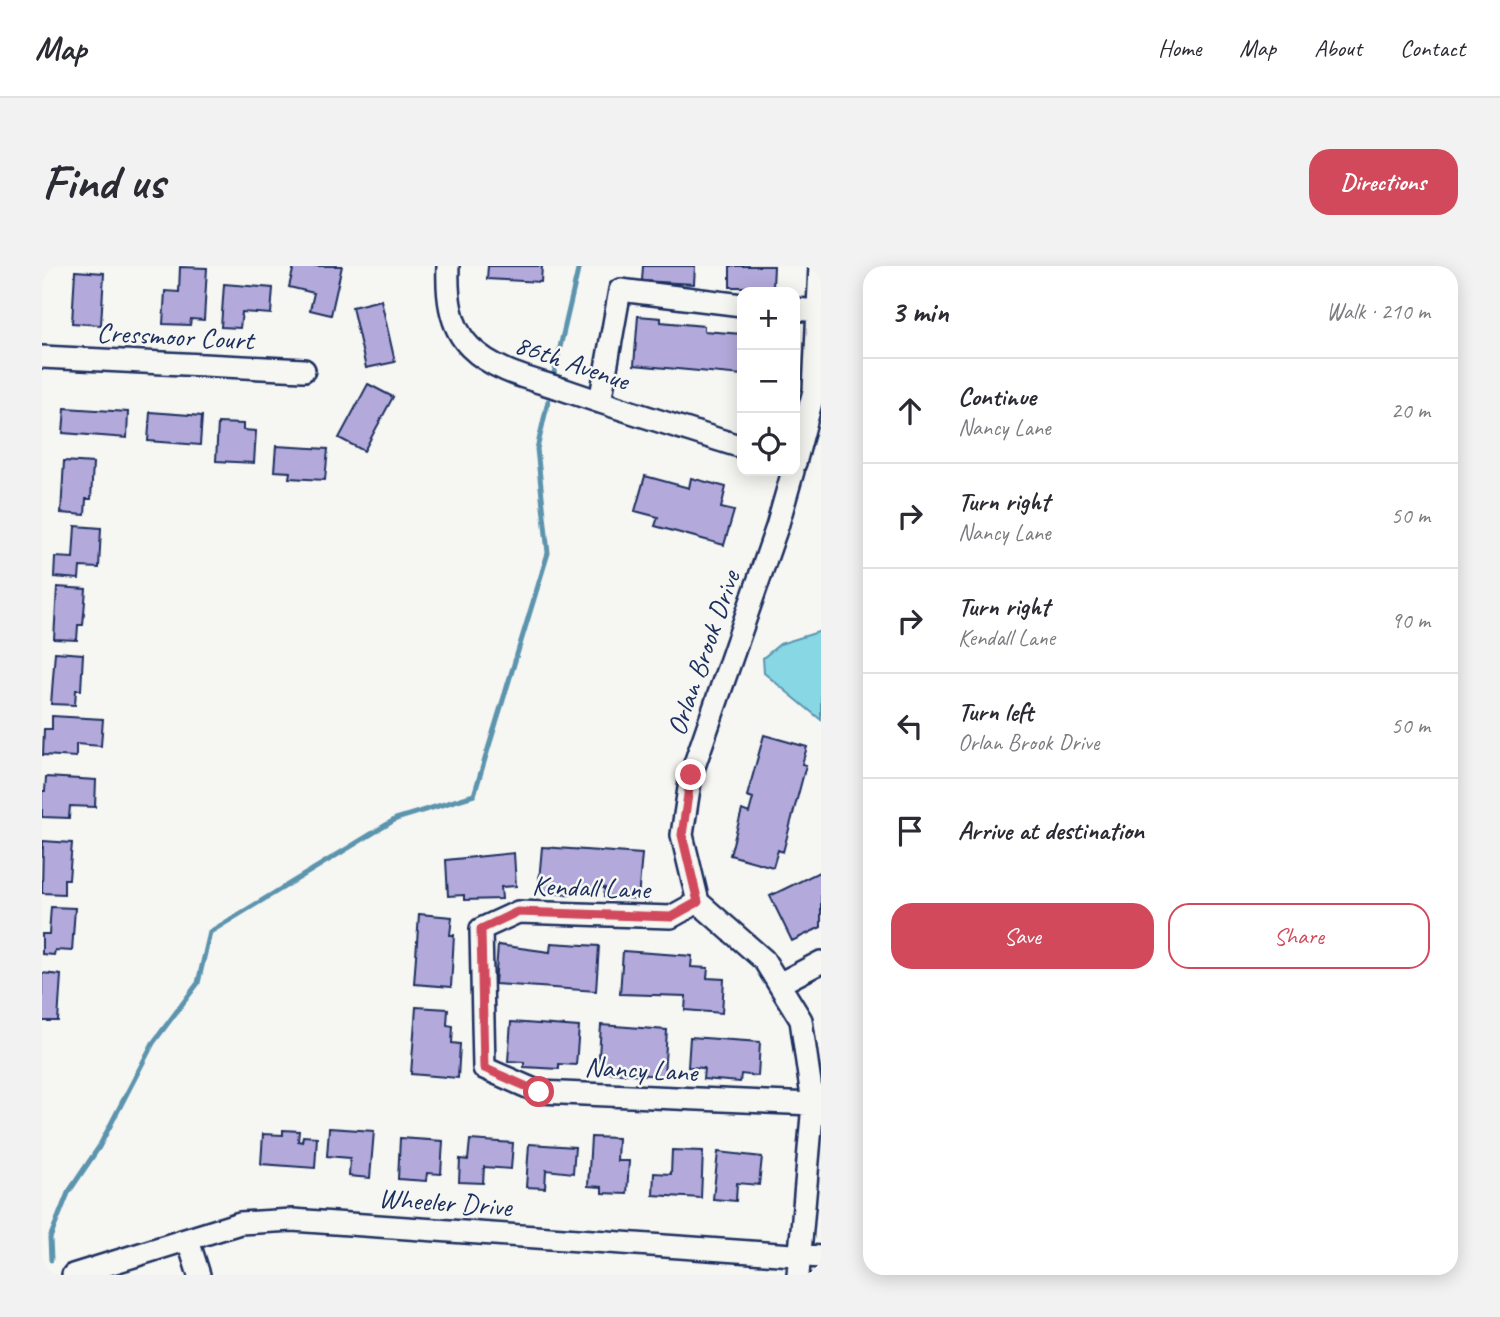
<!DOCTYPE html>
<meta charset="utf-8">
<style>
:root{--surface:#fff;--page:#f2f2f3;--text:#2b2b33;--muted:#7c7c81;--line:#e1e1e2;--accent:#d1495b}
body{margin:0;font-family:Caveat,sans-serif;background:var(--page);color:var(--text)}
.controls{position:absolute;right:21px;top:21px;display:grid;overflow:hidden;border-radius:14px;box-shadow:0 4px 18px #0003}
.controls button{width:63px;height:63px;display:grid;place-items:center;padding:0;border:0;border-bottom:2px solid var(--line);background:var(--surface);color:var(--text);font:35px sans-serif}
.stop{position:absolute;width:21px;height:21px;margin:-16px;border:5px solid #d1495b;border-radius:50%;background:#fff}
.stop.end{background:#d1495b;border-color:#fff;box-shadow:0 2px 7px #0008}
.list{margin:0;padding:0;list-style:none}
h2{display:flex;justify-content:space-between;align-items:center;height:91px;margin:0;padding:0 28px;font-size:30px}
h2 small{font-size:23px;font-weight:400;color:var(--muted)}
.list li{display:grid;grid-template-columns:46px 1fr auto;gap:21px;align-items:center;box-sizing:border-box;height:105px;padding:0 28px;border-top:2px solid var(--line)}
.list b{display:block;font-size:26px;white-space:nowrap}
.list p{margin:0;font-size:23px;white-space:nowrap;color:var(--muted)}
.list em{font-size:23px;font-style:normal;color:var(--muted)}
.actions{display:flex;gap:14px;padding:21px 28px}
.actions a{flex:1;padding:16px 0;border:2px solid var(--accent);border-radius:21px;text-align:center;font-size:24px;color:var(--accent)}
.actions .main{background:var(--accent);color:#fff}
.icon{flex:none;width:38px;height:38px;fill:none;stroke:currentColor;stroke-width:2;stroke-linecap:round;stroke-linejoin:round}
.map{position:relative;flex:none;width:779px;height:1009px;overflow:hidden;border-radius:21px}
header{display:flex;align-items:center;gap:42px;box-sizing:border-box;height:98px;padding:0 35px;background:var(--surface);border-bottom:2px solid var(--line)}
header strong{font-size:33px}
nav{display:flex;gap:38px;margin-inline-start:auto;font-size:24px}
.intro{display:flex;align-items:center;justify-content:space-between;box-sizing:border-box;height:168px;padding:0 42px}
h1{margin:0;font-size:49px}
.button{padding:18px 32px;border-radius:21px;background:var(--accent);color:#fff;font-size:24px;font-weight:700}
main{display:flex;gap:42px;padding:0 42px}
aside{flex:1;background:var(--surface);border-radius:21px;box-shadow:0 4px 18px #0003}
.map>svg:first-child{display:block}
.water{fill:#88d7e4;stroke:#5c94ae;stroke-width:2}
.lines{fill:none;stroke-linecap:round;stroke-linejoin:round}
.stream{stroke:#5c94ae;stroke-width:5}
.building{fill:#b3aadb;stroke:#1b2f5e;stroke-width:2}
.minor-casing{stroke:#1b2f5e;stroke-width:26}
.minor{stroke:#f6f6f2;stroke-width:21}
.route{stroke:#d1495b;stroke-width:9}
.labels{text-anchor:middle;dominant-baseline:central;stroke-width:5;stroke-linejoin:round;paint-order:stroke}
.street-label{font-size:28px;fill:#1b2f5e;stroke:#f6f6f2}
</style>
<header>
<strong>Map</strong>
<nav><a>Home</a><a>Map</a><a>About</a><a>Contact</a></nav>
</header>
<div class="intro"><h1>Find us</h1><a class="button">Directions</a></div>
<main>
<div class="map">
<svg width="779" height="1009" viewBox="0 0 779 1009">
<rect width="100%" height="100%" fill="#f6f6f2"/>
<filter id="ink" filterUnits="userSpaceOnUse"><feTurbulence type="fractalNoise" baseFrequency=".0143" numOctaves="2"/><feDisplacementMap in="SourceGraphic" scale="14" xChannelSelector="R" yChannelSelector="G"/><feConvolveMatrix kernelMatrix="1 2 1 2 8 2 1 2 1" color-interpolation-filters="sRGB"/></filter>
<g filter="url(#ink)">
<path class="water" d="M779,365v89l-57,-47 -1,-15 17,-14z"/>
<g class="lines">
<path class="stream" d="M512,107l25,-107
M9,994l-1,-22 18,-45 31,-46 54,-104 45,-60 12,-51 186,-113 78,-24 74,-242 -11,-104 11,-48"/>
</g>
<path class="building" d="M252,0h48l-11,49 -21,-5 4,-17 -25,-6z
M446,0h54l-1,16 -54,-3z
M601,0h52l-1,18 -52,-3z
M688,0h44l-1,21h-43z
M138,1l27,1 -3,52 -13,-1 -1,6 -27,-1 2,-33 14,1z
M33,5l29,2 -3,52 -29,-2z
M182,18l49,4 -2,26 -29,-2 -2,16 -19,-1z
M339,34l14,62 -29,6 -14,-61z
M596,50l23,2v4l43,4v5l38,3v41l-108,-10z
M326,118l25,13 -29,54 -25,-13z
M23,142l63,4 -1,26 -64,-5z
M108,146l52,4 -2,29 -52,-4z
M176,157l25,1v6l13,1 -2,32 -38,-2z
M234,180l52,3 -3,31 -36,-2 1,-6 -16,-1z
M22,195l29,2 -2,36h-5l-1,16 -24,-2z
M603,210l44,12 2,-10 35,9 -5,21 13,3 -10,34 -69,-19 3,-9 -23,-6z
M33,260l26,2 -2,40 -19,-1 -1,12 -25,-2 1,-20 18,1z
M15,321l29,2 -3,36h-5l-1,15 -23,-1z
M13,386l28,2 -2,36h-5l-1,15 -24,-1z
M10,450l51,3 -2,27 -25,-2v13l-33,-2 1,-26h8z
M722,469l43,12 -5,17 4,1 -23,87 -5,-2 -5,17 -43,-12 12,-45 7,3 4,-15 -6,-2z
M4,511l50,3 -1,27 -25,-1 -1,12 -27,-1v-26h3z
M1,575l29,2 -3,36h-5v15l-22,-1z
M500,581l100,7 -4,45 -34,-3 1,-8 -30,-2 -1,9 -36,-3z
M472,587l2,33 -15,1 1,12 -38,1v-5l-16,1 -2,-36z
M779,605v56l-29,14 -22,-45z
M9,641l24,1 -3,43 -17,-1 -1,5 -12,-1v-20h7z
M377,648l33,3 -2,18h4l-3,52 -37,-3z
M509,677l48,3 -3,45 -101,-7 3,-39 52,7z
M581,685l69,5 -1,11 17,1 -1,10 17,1 -2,34 -37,-3 1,-14 -66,-2z
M0,707l19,2 -3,46h-16z
M374,741l32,2 -1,16 6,1 -1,17 8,1 -2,34 -47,-4z
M469,756l68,5 -3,38 -17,-1v5l-35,-2v-5l-16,-1z
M559,759l66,5 -3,46 -66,-4z
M648,771l70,5 -2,34 -17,-2 -1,8 -37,-3 1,-11 -16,-1z
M287,862l45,3 -4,47 -21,-2 1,-18 -23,-2z
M241,864l16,1 -1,10 4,1 1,-6 14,1 -2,31 -54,-4 2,-30 20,1z
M549,871l27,1 -1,23h12l-2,33 -25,-1v-6l-14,-1z
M358,872l43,3 -2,33 -14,-1 -1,8 -28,-2z
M428,874l43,3 -2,26 -27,-2 -1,16 -24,-1 1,-23 8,1z
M487,878l46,3 -2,26 -27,-3 -1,18 -19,-1z
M630,884l31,1 -2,47 -48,-3 1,-22 17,1z
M676,886l44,5 -3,28 -22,-2 -1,18 -23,-2z"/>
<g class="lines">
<g class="minor-casing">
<path id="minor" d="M406,0c-1,28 1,60 22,81 24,24 61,32 92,42 60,21 120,39 180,58
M753,43l24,2
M0,91l262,13
M558,136l20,-112 122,15
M753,197l19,-72 6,-125
M751,205l-16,56 -86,248 -9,60 16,67 66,58 37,60 12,84 -15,171
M656,636l-27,15 -153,-5 -37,17 3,139 55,24 274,12
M737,718l42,-22
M146,974l11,35
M31,1009l167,-52 52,-3 529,37"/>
</g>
<use href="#minor" class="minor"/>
</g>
</g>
<g class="lines" filter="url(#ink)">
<path class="route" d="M497,826l-55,-24 -3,-139 36,-17 154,5 27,-15 -16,-67 9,-60"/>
</g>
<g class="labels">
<g class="street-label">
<text transform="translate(133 70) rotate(3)">Cressmoor Court</text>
<text transform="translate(530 96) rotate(19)">86th Avenue</text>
<text transform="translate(661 387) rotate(-71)">Orlan Brook Drive</text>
<text transform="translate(549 621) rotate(2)">Kendall Lane</text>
<text transform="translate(599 803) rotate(3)">Nancy Lane</text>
<text transform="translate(403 936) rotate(4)">Wheeler Drive</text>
</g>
</g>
</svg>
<div class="controls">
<button>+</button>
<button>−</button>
<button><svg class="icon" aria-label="locate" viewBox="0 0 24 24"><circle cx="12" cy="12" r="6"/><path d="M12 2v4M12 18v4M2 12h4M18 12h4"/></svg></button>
</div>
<div class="stop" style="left:497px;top:826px"></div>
<div class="stop end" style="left:649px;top:509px"></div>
</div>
<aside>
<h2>3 min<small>Walk · 210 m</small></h2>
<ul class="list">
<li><svg class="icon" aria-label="ahead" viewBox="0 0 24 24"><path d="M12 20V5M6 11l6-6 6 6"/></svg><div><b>Continue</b><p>Nancy Lane</p></div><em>20 m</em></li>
<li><svg class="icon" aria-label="right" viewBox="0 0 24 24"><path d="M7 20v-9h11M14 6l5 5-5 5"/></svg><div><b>Turn right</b><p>Nancy Lane</p></div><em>50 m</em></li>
<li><svg class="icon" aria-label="right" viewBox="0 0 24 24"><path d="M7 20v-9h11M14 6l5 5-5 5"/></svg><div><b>Turn right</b><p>Kendall Lane</p></div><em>90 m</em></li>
<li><svg class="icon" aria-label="left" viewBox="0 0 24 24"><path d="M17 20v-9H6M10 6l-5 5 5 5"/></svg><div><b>Turn left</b><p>Orlan Brook Drive</p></div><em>50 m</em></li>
<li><svg class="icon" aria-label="arrive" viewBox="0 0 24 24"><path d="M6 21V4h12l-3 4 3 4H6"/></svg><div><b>Arrive at destination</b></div></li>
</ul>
<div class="actions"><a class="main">Save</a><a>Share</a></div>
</aside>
</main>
